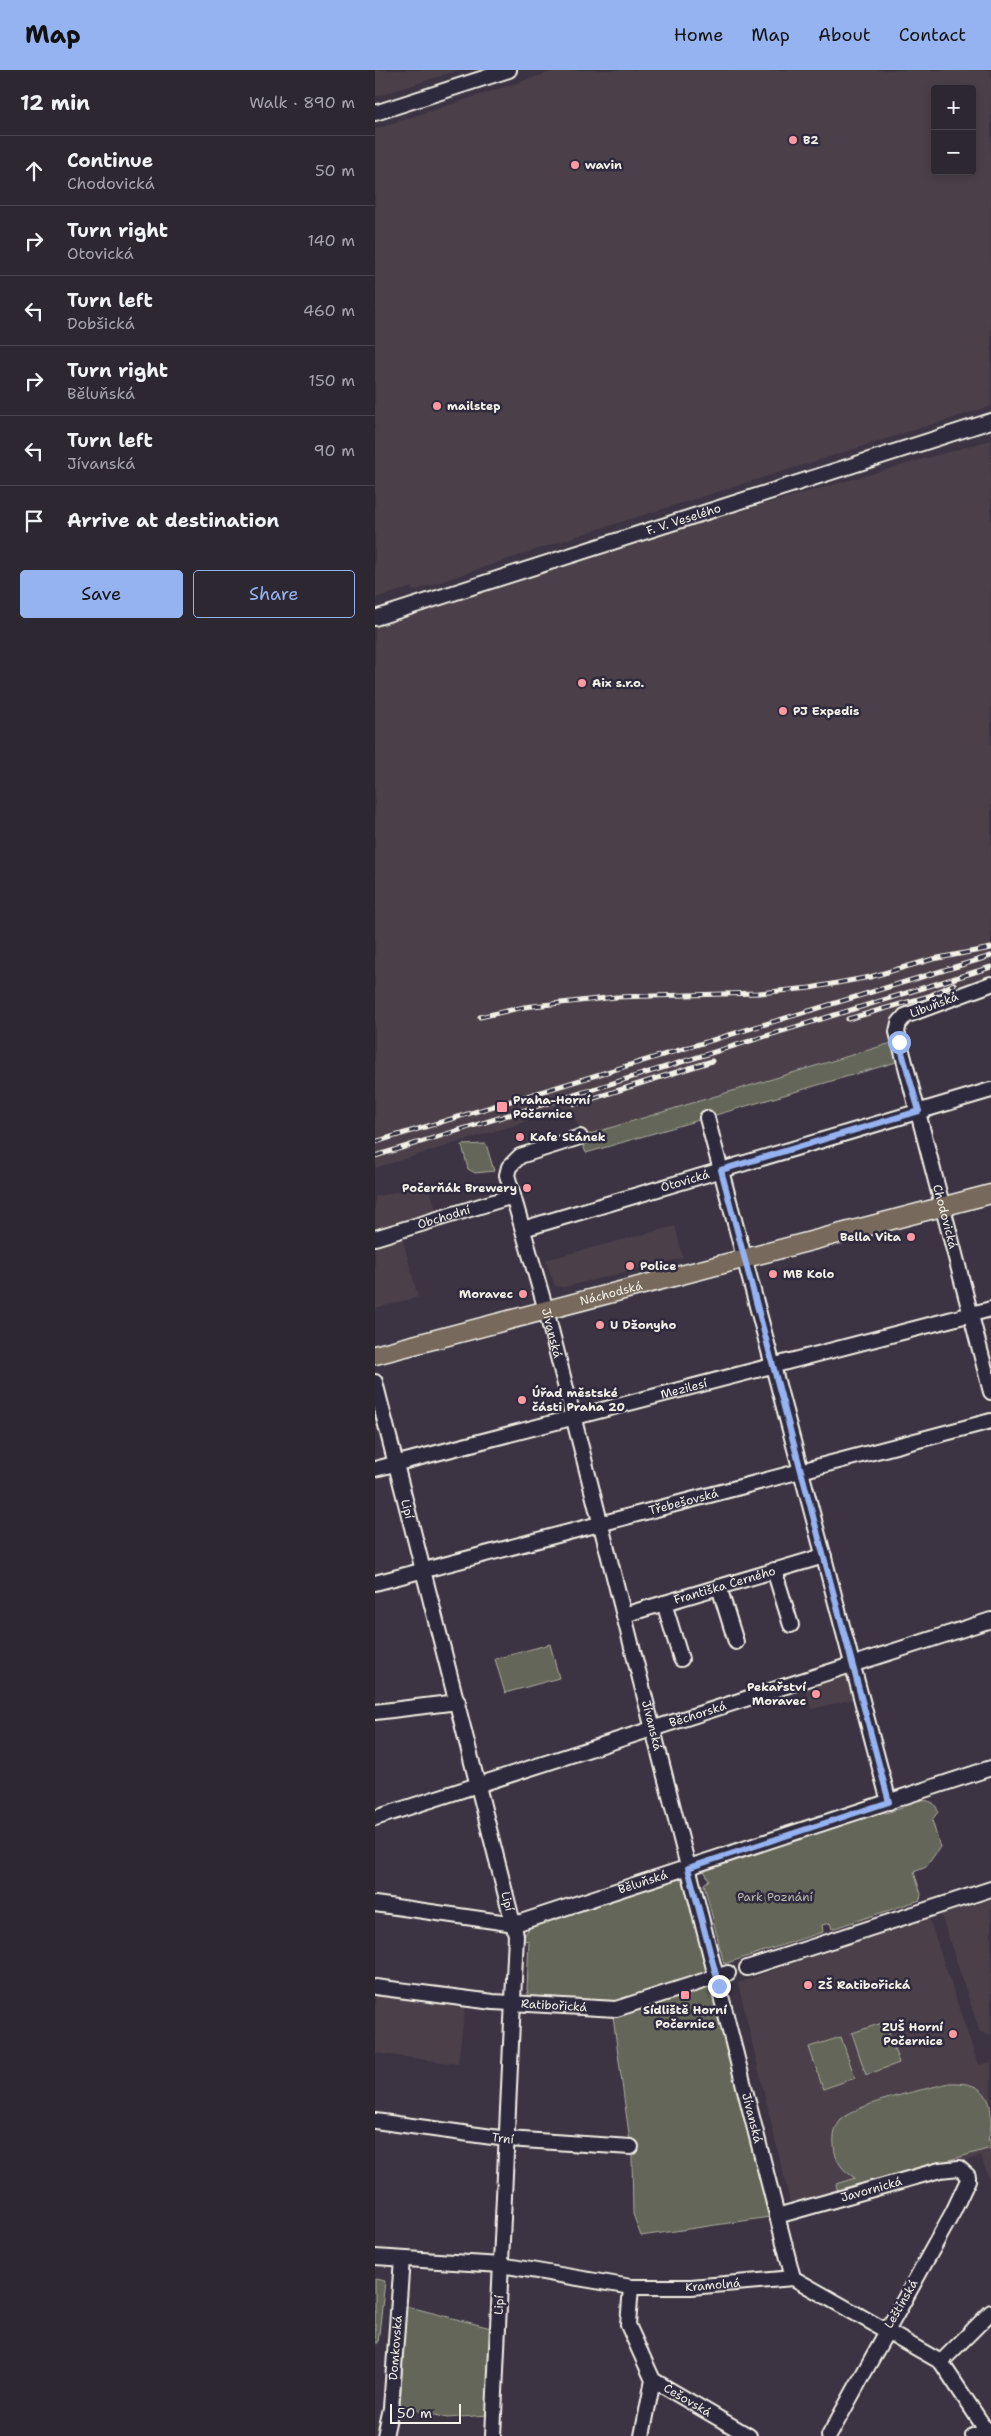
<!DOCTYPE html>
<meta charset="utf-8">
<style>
:root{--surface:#2d2732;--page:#39333e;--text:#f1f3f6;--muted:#a7a5ac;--line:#48444d;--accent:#95b2f1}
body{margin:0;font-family:"Shantell Sans",sans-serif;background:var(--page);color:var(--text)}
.controls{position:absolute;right:15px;top:15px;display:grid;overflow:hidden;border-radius:5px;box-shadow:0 2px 8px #0003}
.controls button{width:45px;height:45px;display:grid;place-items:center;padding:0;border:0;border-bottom:1px solid var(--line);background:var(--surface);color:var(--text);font:25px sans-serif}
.scale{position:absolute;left:15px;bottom:12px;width:71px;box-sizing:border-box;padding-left:5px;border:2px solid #f4f1e8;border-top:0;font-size:14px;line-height:18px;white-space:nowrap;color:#f4f1e8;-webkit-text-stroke:4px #2f2a3d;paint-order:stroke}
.stop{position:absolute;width:15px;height:15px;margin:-11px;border:4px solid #95b2f1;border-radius:50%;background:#fff}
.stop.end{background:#95b2f1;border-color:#fff;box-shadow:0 1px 5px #0008}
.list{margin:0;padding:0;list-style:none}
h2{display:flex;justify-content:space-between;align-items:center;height:65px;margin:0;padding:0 20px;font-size:21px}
h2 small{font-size:16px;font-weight:400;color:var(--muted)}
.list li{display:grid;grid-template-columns:32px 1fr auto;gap:15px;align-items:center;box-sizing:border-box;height:70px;padding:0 20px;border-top:1px solid var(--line)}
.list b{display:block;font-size:19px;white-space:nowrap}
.list p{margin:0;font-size:16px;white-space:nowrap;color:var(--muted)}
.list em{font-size:16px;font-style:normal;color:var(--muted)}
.actions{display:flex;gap:10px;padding:15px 20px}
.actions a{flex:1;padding:11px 0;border:1px solid var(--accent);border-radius:5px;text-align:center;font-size:18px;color:var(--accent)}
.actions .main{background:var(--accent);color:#111}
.icon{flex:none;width:28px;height:28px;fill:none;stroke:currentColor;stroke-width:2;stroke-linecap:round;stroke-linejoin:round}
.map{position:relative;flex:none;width:616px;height:2366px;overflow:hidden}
header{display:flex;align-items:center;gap:30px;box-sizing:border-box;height:70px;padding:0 25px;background:var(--accent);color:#111}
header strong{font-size:24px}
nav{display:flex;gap:28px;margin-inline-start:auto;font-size:18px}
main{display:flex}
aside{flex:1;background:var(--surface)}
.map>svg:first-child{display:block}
.built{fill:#4b3f4a;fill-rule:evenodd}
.green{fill:#646658;stroke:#acaca0}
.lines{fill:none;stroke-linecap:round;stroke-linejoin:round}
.minor-casing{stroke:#f4f1e8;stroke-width:18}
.major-casing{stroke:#f4f1e8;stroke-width:21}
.minor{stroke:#2f2a3d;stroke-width:14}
.major{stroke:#77695c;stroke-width:18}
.rail-casing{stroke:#f4f1e8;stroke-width:5}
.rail{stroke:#2f2a3d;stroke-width:3;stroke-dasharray:9;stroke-linecap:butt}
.route{stroke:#95b2f1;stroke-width:6}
.poi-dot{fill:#ff9aa2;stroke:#2f2a3d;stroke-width:2}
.labels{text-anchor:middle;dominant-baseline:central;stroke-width:5;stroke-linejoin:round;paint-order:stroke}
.poi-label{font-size:12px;font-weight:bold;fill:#f4f1e8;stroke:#2f2a3d;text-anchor:start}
.street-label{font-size:12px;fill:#f4f1e8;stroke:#2f2a3d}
.park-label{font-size:12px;fill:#bab9ae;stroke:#2f2a3d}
</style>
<header>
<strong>Map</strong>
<nav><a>Home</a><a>Map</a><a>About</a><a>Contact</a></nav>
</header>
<main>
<aside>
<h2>12 min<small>Walk · 890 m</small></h2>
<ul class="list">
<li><svg class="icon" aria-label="ahead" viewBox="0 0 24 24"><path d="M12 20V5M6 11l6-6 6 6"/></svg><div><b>Continue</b><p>Chodovická</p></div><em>50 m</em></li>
<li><svg class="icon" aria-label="right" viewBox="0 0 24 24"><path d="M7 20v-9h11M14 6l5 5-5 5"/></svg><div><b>Turn right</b><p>Otovická</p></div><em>140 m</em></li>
<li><svg class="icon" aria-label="left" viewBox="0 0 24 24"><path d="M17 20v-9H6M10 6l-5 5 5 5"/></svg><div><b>Turn left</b><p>Dobšická</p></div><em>460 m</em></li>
<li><svg class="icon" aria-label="right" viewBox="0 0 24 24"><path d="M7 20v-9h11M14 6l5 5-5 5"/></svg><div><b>Turn right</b><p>Běluňská</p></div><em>150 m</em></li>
<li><svg class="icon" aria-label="left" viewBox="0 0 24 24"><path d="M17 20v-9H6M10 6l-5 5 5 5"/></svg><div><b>Turn left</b><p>Jívanská</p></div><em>90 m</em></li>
<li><svg class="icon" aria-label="arrive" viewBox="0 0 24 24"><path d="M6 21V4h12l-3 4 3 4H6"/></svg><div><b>Arrive at destination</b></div></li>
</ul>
<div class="actions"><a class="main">Save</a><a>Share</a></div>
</aside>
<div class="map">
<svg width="616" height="2366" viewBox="0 0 616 2366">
<rect width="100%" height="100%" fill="#3c3443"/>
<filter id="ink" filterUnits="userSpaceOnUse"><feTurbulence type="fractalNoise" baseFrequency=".02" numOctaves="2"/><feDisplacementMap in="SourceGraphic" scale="10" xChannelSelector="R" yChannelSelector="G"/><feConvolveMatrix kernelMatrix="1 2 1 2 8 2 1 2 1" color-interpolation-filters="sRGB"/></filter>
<g filter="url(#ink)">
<path class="built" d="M0,0h84l-84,27z
M182,0h434v336l-408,128 -170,57 -1,-4 -37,11v-469zM560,19h37v82h-37z
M616,370v536l-50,20 -51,24 5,22 -312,94 -13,-28 -195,60v-541l337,-108z
M53,1114l9,29 -40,13 7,18 14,53 -43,11v-111z
M300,1156l8,32 -119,29 -9,-1 -10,-26z
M471,1602l8,27 -42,10 -8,-23z
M616,1827v137l-1,1 -10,-3 -40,-120z
M553,1845l50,150 13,-3v123l-10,-29 -190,50 -53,-223z
M0,1925l90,12 -7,57 -83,-11z"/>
<path class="green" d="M520,972l5,19 -314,92 -6,-16 3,-1z
M111,1074l8,27 -19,2 -7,-4 -6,-24z
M175,1574l9,34 -54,15 -10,-34z
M545,1729c11,3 15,2 18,13l-6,8 8,27 -14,20 -12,5 7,22 -1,6 -88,29 -2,-6 -8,2 1,7 -99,32 -20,-80 5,-4 -5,-10 179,-58 3,1 16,-5v-4z
M303,1809l9,3 22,89 -2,4 -96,31 -82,-8 -2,-9 2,-48 -7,-1v-4h2l6,-9z
M331,1919l6,3 58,225 -129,19 -8,-22 -1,-58 -19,-139z
M510,1952l14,41 -33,12 -14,-42z
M466,1967l14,41 -32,11 -14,-42z
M574,2013c25,-1 42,6 42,34 0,9 0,15 -3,23h3v8l-153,44 -2,-8 19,-6c-13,-8 -20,-17 -21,-33 -1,-9 1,-18 7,-25 18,-18 82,-30 108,-37z
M0,2209l10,2 -7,62h-3z
M31,2236l85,22 -3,87 -41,3 -47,-12z"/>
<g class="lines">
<g class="minor-casing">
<g id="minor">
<path d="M0,43l134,-43"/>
<path id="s1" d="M0,548l616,-197"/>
<path id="s2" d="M616,914l-86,32 -6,7 -2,9 94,360"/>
<path d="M332,1048l182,684"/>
<path id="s3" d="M205,1067l-60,19 -11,11 -2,8 39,135 247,968"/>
<path id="s4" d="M148,1159l468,-139"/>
<path id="s5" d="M0,1168l138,-42"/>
<path id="s6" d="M0,1312l141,553 -23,501"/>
<path id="s7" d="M0,1399l616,-160"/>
<path d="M399,1500l17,55"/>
<path id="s8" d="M0,1513l616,-162"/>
<path d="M344,1517l17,55"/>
<path d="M289,1533l17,56"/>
<path id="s9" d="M249,1545l200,-59"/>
<path d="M0,1642l83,-10"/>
<path id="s10" d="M0,1748l616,-198"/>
<path id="s11" d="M0,1834l140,20 476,-156"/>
<path d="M372,1898l244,-79"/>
<path id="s12" d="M0,1917l118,15 123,7 112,-36"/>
<path id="s13" d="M0,2051l132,18 124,8"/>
<path id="s14" d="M402,2146l163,-46 19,-2 9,8v4l-15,32 -124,224"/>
<path id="s15" d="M0,2187l126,8 130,22h60l102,-9 148,84 49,74"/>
<path d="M256,2217l-3,38 25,55 -11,56"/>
<path d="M566,2292l50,-50"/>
<path id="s16" d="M278,2310l96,56"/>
<path id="s17" d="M10,2366l6,-28 11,-149"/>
<path d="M598,2366l18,-6"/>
</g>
</g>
<g class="major-casing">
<g id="major">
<path id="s18" d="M0,1285l616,-161"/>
</g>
</g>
<use href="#minor" class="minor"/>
<use href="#major" class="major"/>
<g class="rail-casing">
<path id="rail" d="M105,947l44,-10 92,-10 143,-4 51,-5 60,-11 63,-18 58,-11
M473,949l81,-23 25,-12
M200,1034l137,-43
M0,1072l616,-186
M0,1086l616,-189"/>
</g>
<use href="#rail" class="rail"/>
</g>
</g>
<g class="lines" filter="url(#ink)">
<path class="route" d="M344,1916l-31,-118 201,-66 -168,-632 198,-59 -20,-69"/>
</g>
<g class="poi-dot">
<circle cx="418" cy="70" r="5"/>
<circle cx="200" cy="95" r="5"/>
<circle cx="62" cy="336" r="5"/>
<circle cx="207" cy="613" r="5"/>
<circle cx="408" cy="641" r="5"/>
<rect x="121" y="1031" width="12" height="12" rx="2.5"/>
<circle cx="145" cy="1067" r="5"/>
<circle cx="152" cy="1118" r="5"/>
<circle cx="536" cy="1167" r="5"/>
<circle cx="255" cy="1196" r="5"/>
<circle cx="398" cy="1204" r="5"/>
<circle cx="148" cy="1224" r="5"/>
<circle cx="225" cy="1255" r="5"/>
<circle cx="147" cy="1330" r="5"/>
<circle cx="441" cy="1624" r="5"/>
<circle cx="433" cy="1915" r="5"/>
<rect x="305" y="1920" width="10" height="10" rx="2.5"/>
<circle cx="578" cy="1964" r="5"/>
</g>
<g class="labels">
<g class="poi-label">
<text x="428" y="70">B2</text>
<text x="210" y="95">wavin</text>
<text x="72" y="336">mailstep</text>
<text x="217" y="613">Aix s.r.o.</text>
<text x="418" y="641">PJ Expedis</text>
<text x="138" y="1030">Praha-Horní<tspan x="138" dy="14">Počernice</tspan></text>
<text x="155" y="1067">Kafe Stánek</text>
<text x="142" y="1118" text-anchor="end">Počerňák Brewery</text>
<text x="526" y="1167" text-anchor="end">Bella Vita</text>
<text x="265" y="1196">Police</text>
<text x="408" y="1204">MB Kolo</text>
<text x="138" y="1224" text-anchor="end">Moravec</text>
<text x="235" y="1255">U Džonyho</text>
<text x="157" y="1323">Úřad městské<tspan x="157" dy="14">části Praha 20</tspan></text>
<text x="431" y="1617" text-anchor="end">Pekařství<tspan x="431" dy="14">Moravec</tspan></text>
<text x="443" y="1915">ZŠ Ratibořická</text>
<text x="310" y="1940" text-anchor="middle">Sídliště Horní<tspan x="310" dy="14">Počernice</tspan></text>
<text x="568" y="1957" text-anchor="end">ZUŠ Horní<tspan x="568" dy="14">Počernice</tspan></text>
</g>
<g class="street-label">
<text stroke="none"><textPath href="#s1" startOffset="324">F. V. Veselého</textPath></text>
<text transform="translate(559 935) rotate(-21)">Libuňská</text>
<text stroke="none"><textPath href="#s4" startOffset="169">Otovická</textPath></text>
<text stroke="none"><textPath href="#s5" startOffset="72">Obchodní</textPath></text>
<text stroke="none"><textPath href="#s2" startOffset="301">Chodovická</textPath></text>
<text stroke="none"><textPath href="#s18" startOffset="244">Náchodská</textPath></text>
<text stroke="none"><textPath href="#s3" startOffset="251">Jívanská</textPath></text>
<text stroke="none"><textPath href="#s7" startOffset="319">Mezilesí</textPath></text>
<text stroke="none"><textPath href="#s8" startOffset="319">Třebešovská</textPath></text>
<text stroke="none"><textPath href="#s6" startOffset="131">Lipí</textPath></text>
<text stroke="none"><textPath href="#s9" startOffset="105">Františka Černého</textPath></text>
<text stroke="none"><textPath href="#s10" startOffset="339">Běchorská</textPath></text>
<text stroke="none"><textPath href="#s3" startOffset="656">Jívanská</textPath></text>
<text stroke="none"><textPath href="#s11" startOffset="276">Běluňská</textPath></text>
<text stroke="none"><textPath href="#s6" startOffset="536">Lipí</textPath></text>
<text stroke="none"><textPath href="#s12" startOffset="180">Ratibořická</textPath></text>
<text stroke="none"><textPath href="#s3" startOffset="1061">Jívanská</textPath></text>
<text stroke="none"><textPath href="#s13" startOffset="129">Trní</textPath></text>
<text stroke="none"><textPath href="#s14" startOffset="98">Javornická</textPath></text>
<text stroke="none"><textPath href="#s15" startOffset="340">Kramolná</textPath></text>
<text transform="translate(526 2234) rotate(-60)">Leštínská</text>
<text transform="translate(124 2235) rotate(-87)">Lipí</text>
<text stroke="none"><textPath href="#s17" startOffset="89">Domkovská</textPath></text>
<text stroke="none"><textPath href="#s16" startOffset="40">Češovská</textPath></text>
</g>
<g class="park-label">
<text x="400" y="1827">Park Poznání</text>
</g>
</g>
</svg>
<div class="controls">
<button>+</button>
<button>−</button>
</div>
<div class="scale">50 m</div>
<div class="stop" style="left:524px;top:972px"></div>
<div class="stop end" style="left:344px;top:1916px"></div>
</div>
</main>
